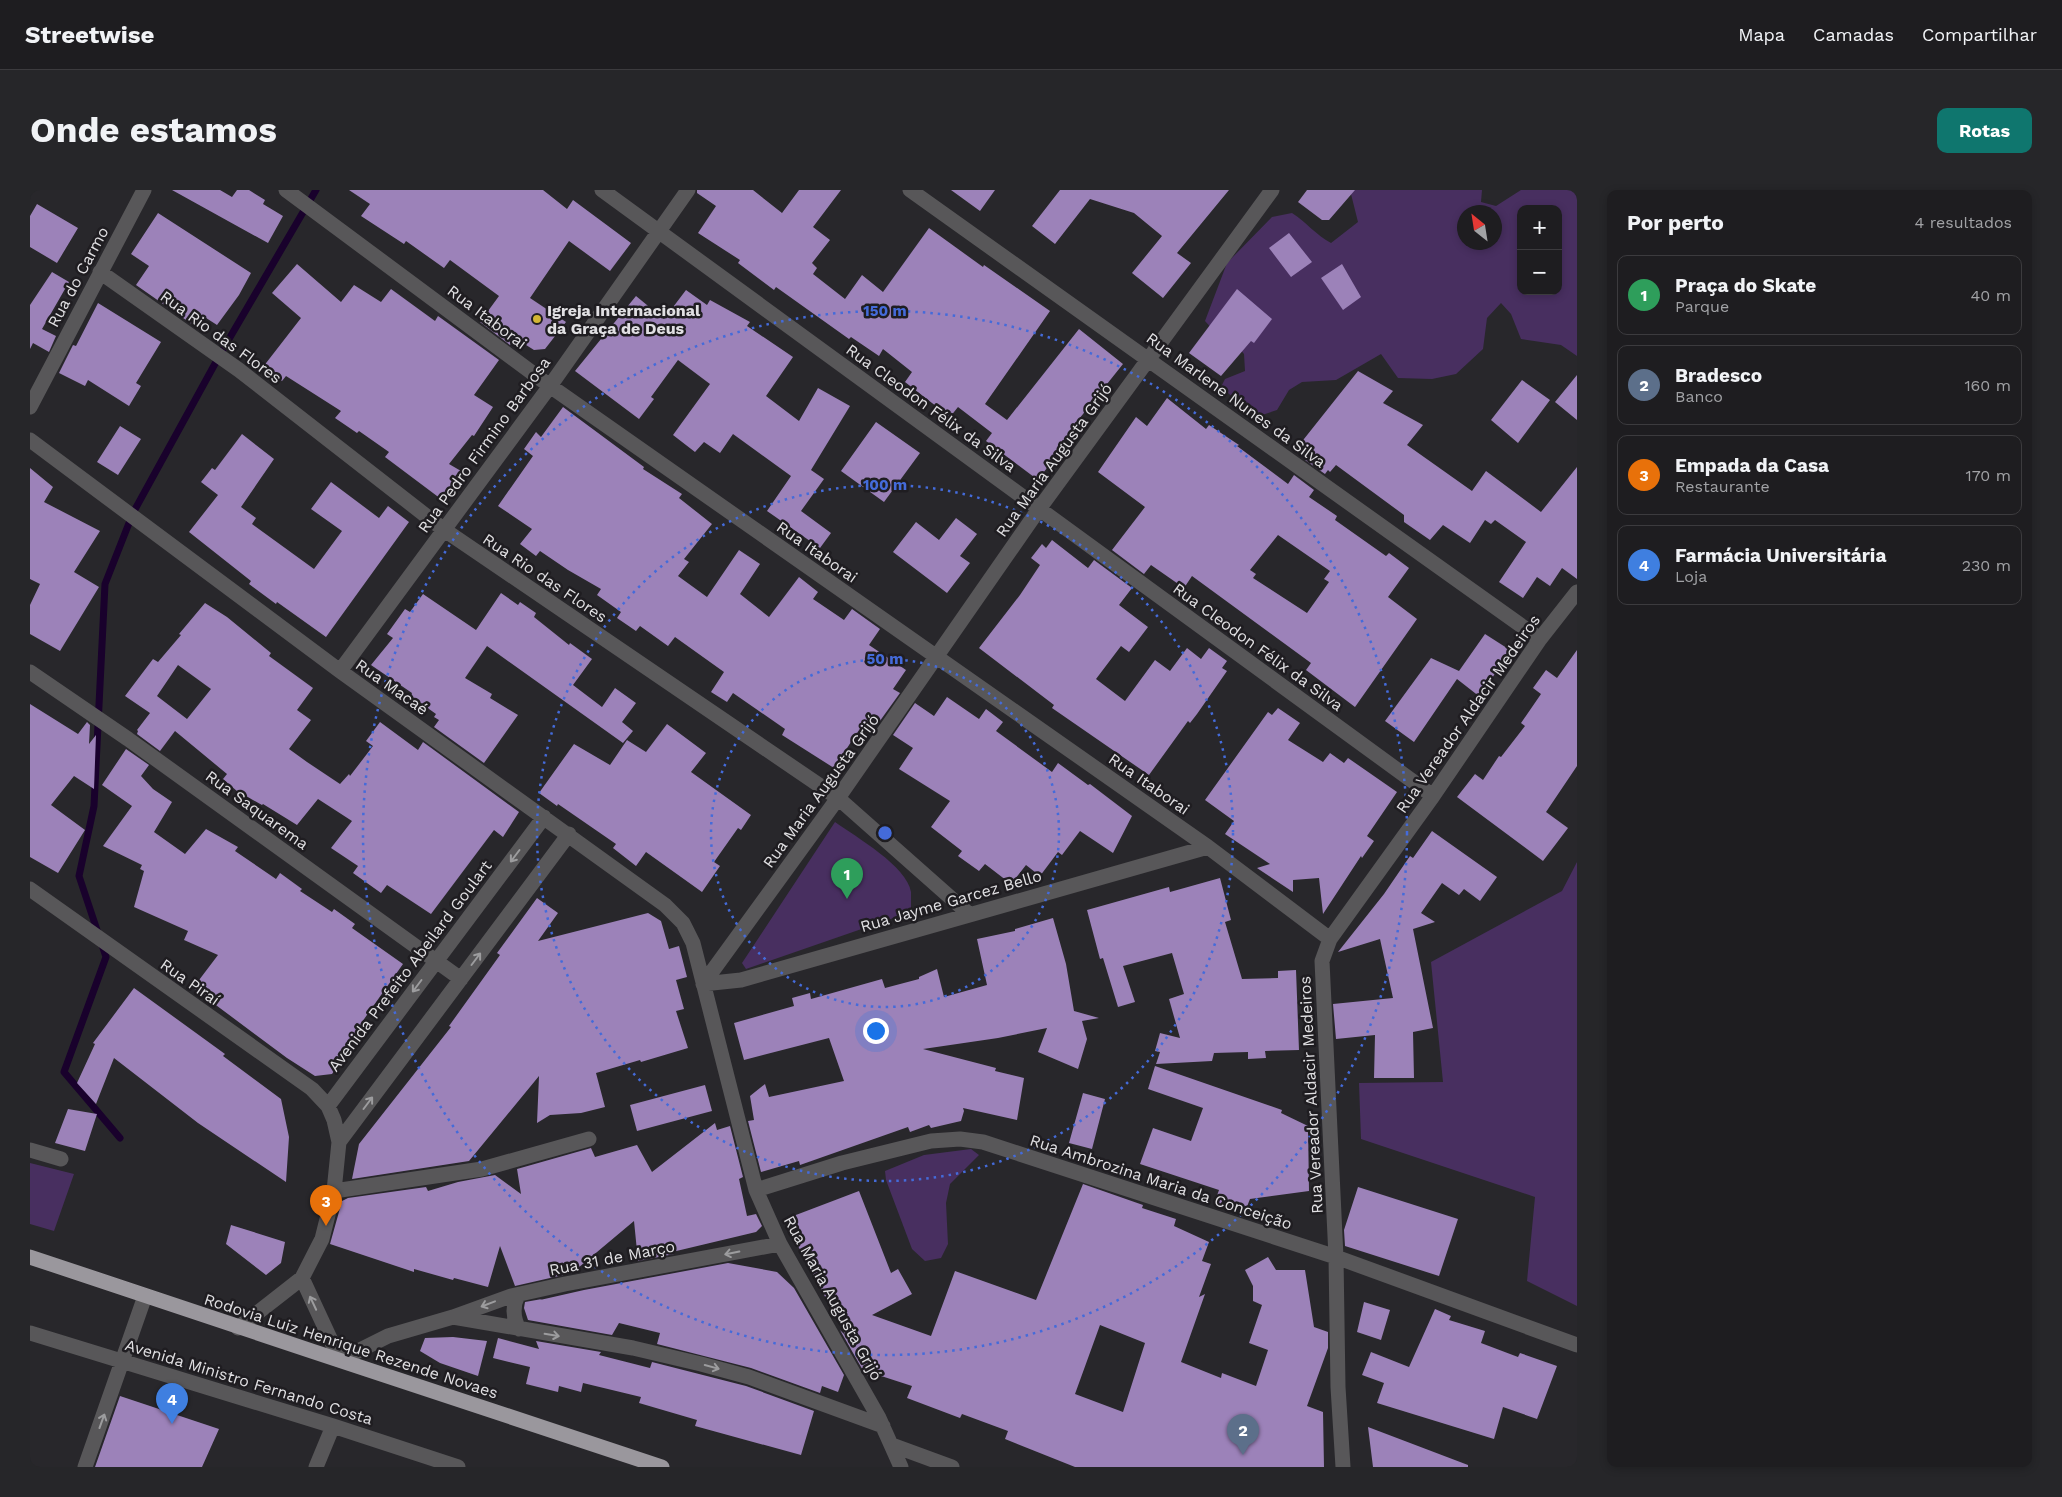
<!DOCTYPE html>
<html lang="pt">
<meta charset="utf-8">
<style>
:root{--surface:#1e1d20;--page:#262629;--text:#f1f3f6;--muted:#a1a2a5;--line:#3c3b3e;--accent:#0f766e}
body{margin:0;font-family:"Work Sans",sans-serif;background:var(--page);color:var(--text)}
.controls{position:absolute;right:15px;top:15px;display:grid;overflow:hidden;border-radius:10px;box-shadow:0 2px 8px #0003}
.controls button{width:45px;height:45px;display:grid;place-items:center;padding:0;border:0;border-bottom:1px solid var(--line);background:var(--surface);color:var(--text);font:25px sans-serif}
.compass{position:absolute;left:1427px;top:15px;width:45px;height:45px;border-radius:50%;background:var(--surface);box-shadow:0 2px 8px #0003;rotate:330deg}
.you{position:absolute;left:845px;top:840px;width:18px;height:18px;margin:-12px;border:4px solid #fff;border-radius:50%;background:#1a73e8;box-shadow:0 0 0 8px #1a73e833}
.badge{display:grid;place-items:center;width:32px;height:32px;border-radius:50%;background:var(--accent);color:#fff;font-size:16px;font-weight:700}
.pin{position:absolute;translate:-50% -41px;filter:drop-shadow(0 1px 2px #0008)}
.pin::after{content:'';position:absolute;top:26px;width:18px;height:15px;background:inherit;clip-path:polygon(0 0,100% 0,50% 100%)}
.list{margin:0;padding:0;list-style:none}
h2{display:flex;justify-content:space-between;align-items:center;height:65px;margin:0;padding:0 20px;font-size:21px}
h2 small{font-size:16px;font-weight:400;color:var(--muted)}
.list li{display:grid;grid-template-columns:32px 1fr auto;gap:15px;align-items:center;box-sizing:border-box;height:80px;margin:0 10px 10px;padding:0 10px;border:1px solid var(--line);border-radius:10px}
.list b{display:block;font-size:19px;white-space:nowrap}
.list p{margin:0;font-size:16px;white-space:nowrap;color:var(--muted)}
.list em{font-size:16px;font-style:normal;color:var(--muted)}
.map{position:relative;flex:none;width:1547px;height:1277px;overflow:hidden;border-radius:10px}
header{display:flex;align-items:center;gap:30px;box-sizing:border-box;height:70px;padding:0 25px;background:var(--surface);border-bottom:1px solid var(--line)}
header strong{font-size:24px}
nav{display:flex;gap:28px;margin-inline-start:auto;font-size:18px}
.intro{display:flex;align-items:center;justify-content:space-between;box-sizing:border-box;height:120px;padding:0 30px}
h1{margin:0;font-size:35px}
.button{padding:12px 22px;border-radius:10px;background:var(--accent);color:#fff;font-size:18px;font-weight:700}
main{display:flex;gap:30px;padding:0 30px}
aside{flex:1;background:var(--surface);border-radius:10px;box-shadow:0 2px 8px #0003}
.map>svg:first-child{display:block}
.green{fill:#482f60;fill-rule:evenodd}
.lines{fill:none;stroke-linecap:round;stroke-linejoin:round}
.stream{stroke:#19012c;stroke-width:7}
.building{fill:#9c82b9;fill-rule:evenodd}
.minor{stroke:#585759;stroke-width:15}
.highway{stroke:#9a979d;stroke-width:15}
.oneway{stroke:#9c9c9e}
.ring{fill:none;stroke:#446bda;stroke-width:2.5;stroke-dasharray:2.5 5}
.poi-dot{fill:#d3b635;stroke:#1f1d21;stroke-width:2}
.labels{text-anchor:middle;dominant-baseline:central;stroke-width:5;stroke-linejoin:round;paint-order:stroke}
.street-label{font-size:16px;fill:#e1e0e3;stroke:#1f1d21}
.poi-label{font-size:16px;font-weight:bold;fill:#e1e0e3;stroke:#1f1d21;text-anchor:start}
.centre{fill:#446bda;stroke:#1f1d21;stroke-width:2.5}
.ring-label{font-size:15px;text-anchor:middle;font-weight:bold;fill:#446bda;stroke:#1f1d21;stroke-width:5;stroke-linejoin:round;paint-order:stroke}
</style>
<header>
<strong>Streetwise</strong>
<nav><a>Mapa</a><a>Camadas</a><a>Compartilhar</a></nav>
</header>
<div class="intro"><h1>Onde estamos</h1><a class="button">Rotas</a></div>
<main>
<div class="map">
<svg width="1547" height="1277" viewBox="0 0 1547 1277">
<rect width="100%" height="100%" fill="#28272b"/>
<path class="green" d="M1320,0h132l-1,12 15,4 25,-16h56v166l-16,-11 -40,-6 -10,-25 -10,-11 -14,15 -4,31 -27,25 -24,5 -34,-1 -17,-24 -45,26 -34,2 -13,8 -12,20 -18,6 -17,-11 -21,-18 4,-8 20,-8 -1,-17 -11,-13 -17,-8 -11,-12 22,-58 45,-46 20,-4c14,9 24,22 39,30l27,-21zM1491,19h37v82h-37zM1434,22h30v30h-30z
M805,632c21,15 72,44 76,70 0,5 0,11 0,16l-9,7 -156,54 -4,-6z
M1547,672v444l-50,-25 8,-84 -174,-58 -2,-56 84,-1 -12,-120 131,-71z
M941,959l8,6 -29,29 -4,19 2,41 -7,14 -16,3 -13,-12 -26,-69 -1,-9 39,-16z
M0,973l44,11 -20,57 -24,-7z"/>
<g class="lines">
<path class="stream" d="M90,948l-56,-66 42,-115 -27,-81 15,-70 11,-222 28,-71 89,-162 94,-161"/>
</g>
<path class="building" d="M142,0h48l12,7 5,-7h12l16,10 -2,4 20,12 -15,27z
M319,0h194l24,19 6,-9 58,43 -21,28 -41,-30 -39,57 36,24 -21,27 -11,1 -19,-12 -5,7 -30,-23 19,-26 -49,-36 -6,8 -38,-27 -2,3 -43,-28 9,-12z
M667,0h56l29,23 17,-23h42l-28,37 17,13 -18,23 5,5 -4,6 32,25 17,-24 21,17 46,-64 54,39 1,-2 66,46 -65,93 22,16 72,-91 44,35 -48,60 3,2 -40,54 -52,-39 6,-8 -34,-26 -8,10 -45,-35 7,-10 -29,-23 -4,7 -28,-19 -2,2 -73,-52 -2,3 -36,-27 2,-3 -42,-27 18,-27 -19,-13z
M921,0h44l-15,21z
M1030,0h169l-52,63 14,10 -28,35 -31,-25 30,-37 -28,-23 -44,-14 -35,45 -23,-18z
M1277,0h48l-26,30h-7l-24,-18z
M7,14l41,24 -21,35 -27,-16v-31z
M128,23l93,60 -12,22 -22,30 -14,-9 -7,11 -60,-42 13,-19 -18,-12z
M1259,43l23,29 -21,15 -22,-29z
M267,74l44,38 13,-17 27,17 10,-13 44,32 3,-5 61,44 -25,35 19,12 -19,29 -2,-1 -23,29 12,7 -20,28 -56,-42 4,-5 -30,-21 -2,2 -22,-15 6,-7 -55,-35 -4,5 -19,-14 38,-49 -29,-25z
M1312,74l19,33 -18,13 -22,-32z
M22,82l17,10 -27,47 14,7 -7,16 -16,-9 -3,6v-44z
M1207,99l35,30 -18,24 -3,-2 -30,35 -32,-23z
M656,100l21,15 3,-5 40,22 -3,4 46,31 -27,39 33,25 19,-33 32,18 -39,64 13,9 -23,32 30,22 -11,15 -53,-37 24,-35 -58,-42 -13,19 -16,-11 -9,10 -22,-17 37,-51 -32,-24 -27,37 3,2 -15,20 -64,-48 61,-75 28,23z
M68,113l63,39 -25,41 5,3 -12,20 -41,-26 -3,6 -26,-13 14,-28 3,1z
M1328,181l35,20 -10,12 40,22 -16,20 65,46 14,-20 55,41 36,-45v112l-15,-11 -12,18 -13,-9 -14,21 -24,-16 27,-40 -31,-22 -4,4 -6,-4 -15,23 -27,-18 -13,15 -26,-18v-7l-68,-50 -6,7 -2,-2 -3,4 -20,-14 6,-8 -11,-8z
M1547,185v45l-22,-18z
M1492,190l28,20 -32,43 -27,-23z
M1137,208l39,31 3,-4 30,20 -2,1 51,38 6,-9 20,15 -5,7 28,19 -2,4 51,36 3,-3 20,15 -21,29 29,22 -62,88 -49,-37 5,-7 -119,-87 -8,12 -33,-23 -7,9 -32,-24 33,-43 -47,-35 38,-55 11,9zM1248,345l52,36 -6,8 5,3 -22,31 -54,-35 3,-4 -6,-4z
M533,217l81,60 -1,2 39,25 -3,4 33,26 -28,35 5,3 -11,14 29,21 32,-47 21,14 -20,30 29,23 30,-40 19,15 -5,7 31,21 8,-11 28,20 -11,16 37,25 -13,19 7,4 -23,32 -6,-4 -17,24 -3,-3 -17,26 -52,-33 3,-6 -52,-36 -6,9 -16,-10 13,-20 -49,-35 -7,9 -28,-20 -4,5 -19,-13 4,-6 -24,-17 4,-6 -33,-19 -28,-19 -4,5 -16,-12 12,-15 -34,-23 35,-50 -9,-7 12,-17 5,5z
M846,232l44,31 -36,49 -43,-31z
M90,236l21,13 -23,36 -21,-13z
M212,244l32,25 -33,48 15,11 -4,6 62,45 28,-38 -31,-22 20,-27 48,36 9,-12 21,16 -83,115 -49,-35 -1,2 -27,-20 2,-3 -62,-49 29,-37 -17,-13 11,-14 3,2z
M0,278l23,19 -9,15 56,29 -26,41 25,15 -39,64 -30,-17v-29l10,-21 -10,-5z
M926,328l21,16 -17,22 10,7 -23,30 -54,-41 23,-30 23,18z
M1022,350l36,28 6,-8 38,28 -13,17 29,22 -19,25 -8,-6 -25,33 29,22 30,-41 15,11 17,-23 14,11 8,-11 18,13 -5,7 5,3 -30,43 -7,9 -2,-2 -39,54 -97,-67 2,-3 -75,-57 41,-53 20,-30 -9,-7 11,-14 4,4z
M471,403l17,12 2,-3 16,11 -2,4 35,28 1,-2 22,16 -19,26 29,22 13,-19 21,15 -14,19 11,9 -10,12 -136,-97 -22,32 27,16 -2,4 28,17 -34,48 -50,-36 5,-7 -5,-3 2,-3 -25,-18 1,-3 -41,-28 22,-27 -6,-4 18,-25 5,3 13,-18 53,36z
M175,413l22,14 44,36 -2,3 44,32 -16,22 14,10 -22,29 18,13 33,22 9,-10 1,2 23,-30 -7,-5 14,-19 38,28 5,-8 96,70 -16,25 -9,-7 -63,84 -44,-29 -6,8 -28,-20 5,-7 -27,-18 21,-27 -34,-22 -21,26 -34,-21 -1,1 -16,-9 -1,2 -22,-19 4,-5 -52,-43 -15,20 -23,-17 1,-3 -1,-1 13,-17 -25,-17 28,-37 5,3 23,-27 -2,-1zM148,475l33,24 -24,30 -30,-23z
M1455,444l25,16 -30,47 -23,-18 -43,63 -29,-21 46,-63 28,13z
M1547,460v116l-31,46 22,16 -25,33 -86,-64 18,-23 8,6 16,-24 2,1 24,-31 -4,-3 20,-29 -8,-6 13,-18 11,8z
M917,507l32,22 7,-10 17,13 -7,9 56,41 6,-9 30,22 2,-1 42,32 -19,37 -33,-22 -18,24 -4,-3 -18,24 -14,-11 -15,19 -26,-20 -6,7 -21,-15 4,-5 -31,-24 19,-26 -51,-32 14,-21 -20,-13 22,-32 19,13z
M0,514l48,30 9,-12 3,3 -1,19 7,-9 -2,54 -20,-13 -23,29 34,25 -27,43 -28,-16z
M1248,518l22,15 -12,17 35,22 7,-9 14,10 4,-5 49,34 -30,44 7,5 -12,17 -1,-2 -38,58 -4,-36 -26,2v12l-36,-24 13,-4 -45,-30 9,-13 -29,-21 63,-88 4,3z
M637,534l39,29 -15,19 60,43 -10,15 -3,-2 -24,34 6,4 -18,26 -56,-40 -10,14 -23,-18 3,-4 -58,-40 -1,2 -18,-13 35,-49 36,21 17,-25 19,12z
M96,559l23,16 -8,11 12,13 19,13 -18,30 31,22 21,-25 32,18 -3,4 41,28 4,-6 22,16 -2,2 32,21 2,-3 21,15 -3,4 51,36 -41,58 4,3 -34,49 -17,2 -28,-18 -94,-70 25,-33 -34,-15 4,-9 -54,-24 10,-36 -4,-2 2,-4 -39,-19 29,-40 -30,-21z
M1402,641l65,46 -17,24 -16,-12 -5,6 -17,-12 -21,30 14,9 -22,7 20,99 -20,4 1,46h-40l1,-43 -39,4 -3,-35 60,-6 -13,-59 -42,13 46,-58 26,-38 3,2z
M1190,688l11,42 -6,2 17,57 36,-1v-7l18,-1 3,80 -34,1 1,7 -18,1v-7l-34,1 -2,8 -56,3 4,-12 -5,-1 5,-18 20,5 -11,-39 15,-5 -12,-41 -49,13 12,36 -17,5 -15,-49 -3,1 -13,-49 82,-23 1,5z
M507,708l21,15 -20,28 110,-28 13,8 8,28 10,-3 8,31 -11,3 8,29 -8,2 12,37 -47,14 -1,-2 -44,13 9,34 -24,6 -31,2 -13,8 2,-47 -70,85 -117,18 7,-35 92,-117 -2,-1 51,-71 -3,-2z
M1023,728l13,46 8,47 25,7 -17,3 5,18 -9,30 -40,-17 9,-24 -49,10 -75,11 73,19 -1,3 29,7 -7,42 -54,-12 1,3 -3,10 -30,7 -2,-3 -19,7 -2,-5 -108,38 -1,-4 -38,11 -13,-51 6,-1 -4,-24 15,-12 4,13 75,-16 -15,-43 -85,22 -10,-37 60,-17 -2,-8 18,-5 1,6 71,-20 3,9 34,-9v-2l18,-8 7,28 43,-12 -10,-46 38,-8v-2z
M104,798l91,66 -2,2 58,43 8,38 -3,45 -88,-59 -84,-65 -18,46 -19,-21 18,-39 -2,-1z
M1125,876l127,44 -1,3 27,13 1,65 -59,8 -6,15 -30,-10 5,-14 -79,-26 13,-36 38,13 12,-33 -55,-19z
M675,895l7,26 -75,20 -7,-26z
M1053,903l22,6 -13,50 -23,-6z
M38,919l29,5 -12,37 -30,-8z
M685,933l2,7 13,-4 13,51 -4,2 8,37 9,-2 6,12 -6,6 -88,21 6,1 -36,7 -4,-40 -62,52 -57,13 -15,-40 -12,41 -34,-9 -1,2 -39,-11v3l-84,-28 12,-43 6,-3 78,-11 2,4 30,-9 37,-7 26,19 -4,-25 74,-21 4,9 42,-12 15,27z
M1053,994l60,21 -1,3 34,11 -2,7 35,16 -7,19 9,3 -12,33 6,-3 -24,68 40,16 1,-5 34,13 12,-36 -19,-7 13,-38 -9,-4v-15l-8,-16 23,-13 8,13h29l9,57 14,5v16l-21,58 16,6 1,55h-249l-70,-28 3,-8 -46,-17 -2,4 -53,-20 5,-12 -37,-12 -2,4 -8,-4 -25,-44 6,6 -48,-90 -10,-28 71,-27 32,82 7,-4 14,25 -40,21 59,21 24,-65 81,29zM1070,1135l45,18 -22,69 -48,-18z
M1328,997l100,32 -19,57 -94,-30 -1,-16z
M201,1035l54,17 -4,21 -15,12 -40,-31z
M698,1073l49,9 17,16 50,87 -6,17 -16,-6 -2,7 -69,-25 -94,-24 3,-11 -41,-10 -7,12 -84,-15 -4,-12 1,-6 17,-3 -2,1 44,-10z
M1334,1112l26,8 -9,30 -24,-8z
M1405,1119l16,7 -2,4 36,11 -4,12 37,14 2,-4 37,13 -20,53 -34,-12 -9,32 -117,-36 7,-20 -22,-8 9,-23 38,15z
M423,1147l34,4 -9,35 -38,-13 -20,-12 5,-13z
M468,1148l41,11 -3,-8 65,11 -2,3 51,13 2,-6 94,24 68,25 -13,44 -106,-29 2,-6 -58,-17 2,-6 -58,-14 -2,9 -22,-6 -1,6 -32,-8 4,-17 -37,-9z
M90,1206l99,33 -17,38h-107z
M1338,1237l100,38v2h-95z"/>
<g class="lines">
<path class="minor" d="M256,0l264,196 658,461 122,92
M572,0l831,606
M880,0l630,449
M70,82l139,98 204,159 395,269 131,116
M0,217l114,-217
M0,250l310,231 325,234 18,18 10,20 63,247 24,54 99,174 22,49
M310,481l210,-285 138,-196
M0,482l98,67 333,240
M0,699l282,200 16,17 6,14 5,22 -5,49 -12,48 -20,39 -64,50
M673,794l135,-186 201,-289 233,-319
M673,794l38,-4 467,-133
M298,916l216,-289
M309,952l230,-308
M0,960l31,9
M726,1000l86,-27 89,-22 29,-2 23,3 353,115 241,88
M304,1001l148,-22 107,-30
M272,1088l38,82 48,-24 65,-19 180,31 68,16 48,13 134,49
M488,1105c-6,12 -5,23 1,34
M423,1127l58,-21 54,-12 215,-40
M0,1143l303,93 125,41
M862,1255l60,22
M55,1277l60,-171
M286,1277l17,-41
M1313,1277l-5,-80 -2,-130 -14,-296 8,-22 103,-143 107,-157 37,-47"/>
<path class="highway" d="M0,1067c210,71 422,140 632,210"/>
</g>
<defs><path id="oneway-shaft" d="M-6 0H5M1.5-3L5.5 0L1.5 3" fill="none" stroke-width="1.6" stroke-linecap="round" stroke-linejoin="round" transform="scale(1.25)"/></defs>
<g class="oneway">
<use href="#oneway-shaft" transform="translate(485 666) rotate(127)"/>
<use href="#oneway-shaft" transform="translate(446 769) rotate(-53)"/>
<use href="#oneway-shaft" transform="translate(387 796) rotate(127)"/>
<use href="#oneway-shaft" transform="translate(338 913) rotate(-53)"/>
<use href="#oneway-shaft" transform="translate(702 1063) rotate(169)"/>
<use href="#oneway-shaft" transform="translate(283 1113) rotate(-115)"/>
<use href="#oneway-shaft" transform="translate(458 1114) rotate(159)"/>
<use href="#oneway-shaft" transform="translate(522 1145) rotate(9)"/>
<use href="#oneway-shaft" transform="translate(682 1177) rotate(15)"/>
<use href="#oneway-shaft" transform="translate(72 1231) rotate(-70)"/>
</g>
<g class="ring">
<circle cx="855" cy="643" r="174"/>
<circle cx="855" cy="643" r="348"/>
<circle cx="855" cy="643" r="522"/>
</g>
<circle class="poi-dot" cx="507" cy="129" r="5"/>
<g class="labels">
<g class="street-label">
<text transform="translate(48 87) rotate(-62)">Rua do Carmo</text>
<text transform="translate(457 127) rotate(37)">Rua Itaborai</text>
<text transform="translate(191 147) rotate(36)">Rua Rio das Flores</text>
<text transform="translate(1206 210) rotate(36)">Rua Marlene Nunes da Silva</text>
<text transform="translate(901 218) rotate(36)">Rua Cleodon Félix da Silva</text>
<text transform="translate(454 255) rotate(-54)">Rua Pedro Firmino Barbosa</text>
<text transform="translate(1024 270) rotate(-54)">Rua Maria Augusta Grijó</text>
<text transform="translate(787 362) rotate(35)">Rua Itaborai</text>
<text transform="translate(515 388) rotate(34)">Rua Rio das Flores</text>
<text transform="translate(1228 457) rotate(36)">Rua Cleodon Félix da Silva</text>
<text transform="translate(362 497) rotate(35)">Rua Macaé</text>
<text transform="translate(1438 524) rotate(-55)">Rua Vereador Aldacir Medeiros</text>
<text transform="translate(1119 594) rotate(35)">Rua Itaborai</text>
<text transform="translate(791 601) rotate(-54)">Rua Maria Augusta Grijó</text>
<text transform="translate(227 620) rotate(36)">Rua Saquarema</text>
<text transform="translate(921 711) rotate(-16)">Rua Jayme Garcez Bello</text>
<text transform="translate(380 776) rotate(-53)">Avenida Prefeito Abeilard Goulart</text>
<text transform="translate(160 792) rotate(35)">Rua Piraí</text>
<text transform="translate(1281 905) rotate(-93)">Rua Vereador Aldacir Medeiros</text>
<text transform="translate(1131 992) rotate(18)">Rua Ambrozina Maria da Conceição</text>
<text transform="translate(582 1068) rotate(-11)">Rua 31 de Março</text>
<text transform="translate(803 1108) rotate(61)">Rua Maria Augusta Grijó</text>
<text transform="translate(321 1156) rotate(18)">Rodovia Luiz Henrique Rezende Novaes</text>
<text transform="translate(219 1192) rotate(17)">Avenida Ministro Fernando Costa</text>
</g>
<g class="poi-label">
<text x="517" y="120">Igreja Internacional<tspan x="517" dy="18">da Graça de Deus</tspan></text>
</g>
</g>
<circle cx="855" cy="643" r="8" class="centre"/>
<g class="ring-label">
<text x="855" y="126">150 m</text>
<text x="855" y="300">100 m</text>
<text x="855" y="474">50 m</text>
</g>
</svg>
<div class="controls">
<button>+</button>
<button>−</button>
</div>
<svg class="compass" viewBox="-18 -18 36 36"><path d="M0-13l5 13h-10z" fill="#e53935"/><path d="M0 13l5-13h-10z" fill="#a1a2a5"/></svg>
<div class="you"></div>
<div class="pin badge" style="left:817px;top:709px;background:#2e9e5b">1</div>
<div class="pin badge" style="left:1213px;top:1265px;background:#5c6f8a">2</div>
<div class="pin badge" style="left:296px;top:1036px;background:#e8710a">3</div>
<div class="pin badge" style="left:142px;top:1234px;background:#3f7fe0">4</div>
</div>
<aside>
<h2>Por perto<small>4 resultados</small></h2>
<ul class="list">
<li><span class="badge" style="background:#2e9e5b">1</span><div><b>Praça do Skate</b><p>Parque</p></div><em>40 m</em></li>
<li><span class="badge" style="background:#5c6f8a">2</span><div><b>Bradesco</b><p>Banco</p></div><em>160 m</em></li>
<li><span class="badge" style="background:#e8710a">3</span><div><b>Empada da Casa</b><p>Restaurante</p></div><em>170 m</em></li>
<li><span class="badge" style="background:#3f7fe0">4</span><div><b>Farmácia Universitária</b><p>Loja</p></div><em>230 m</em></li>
</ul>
</aside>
</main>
